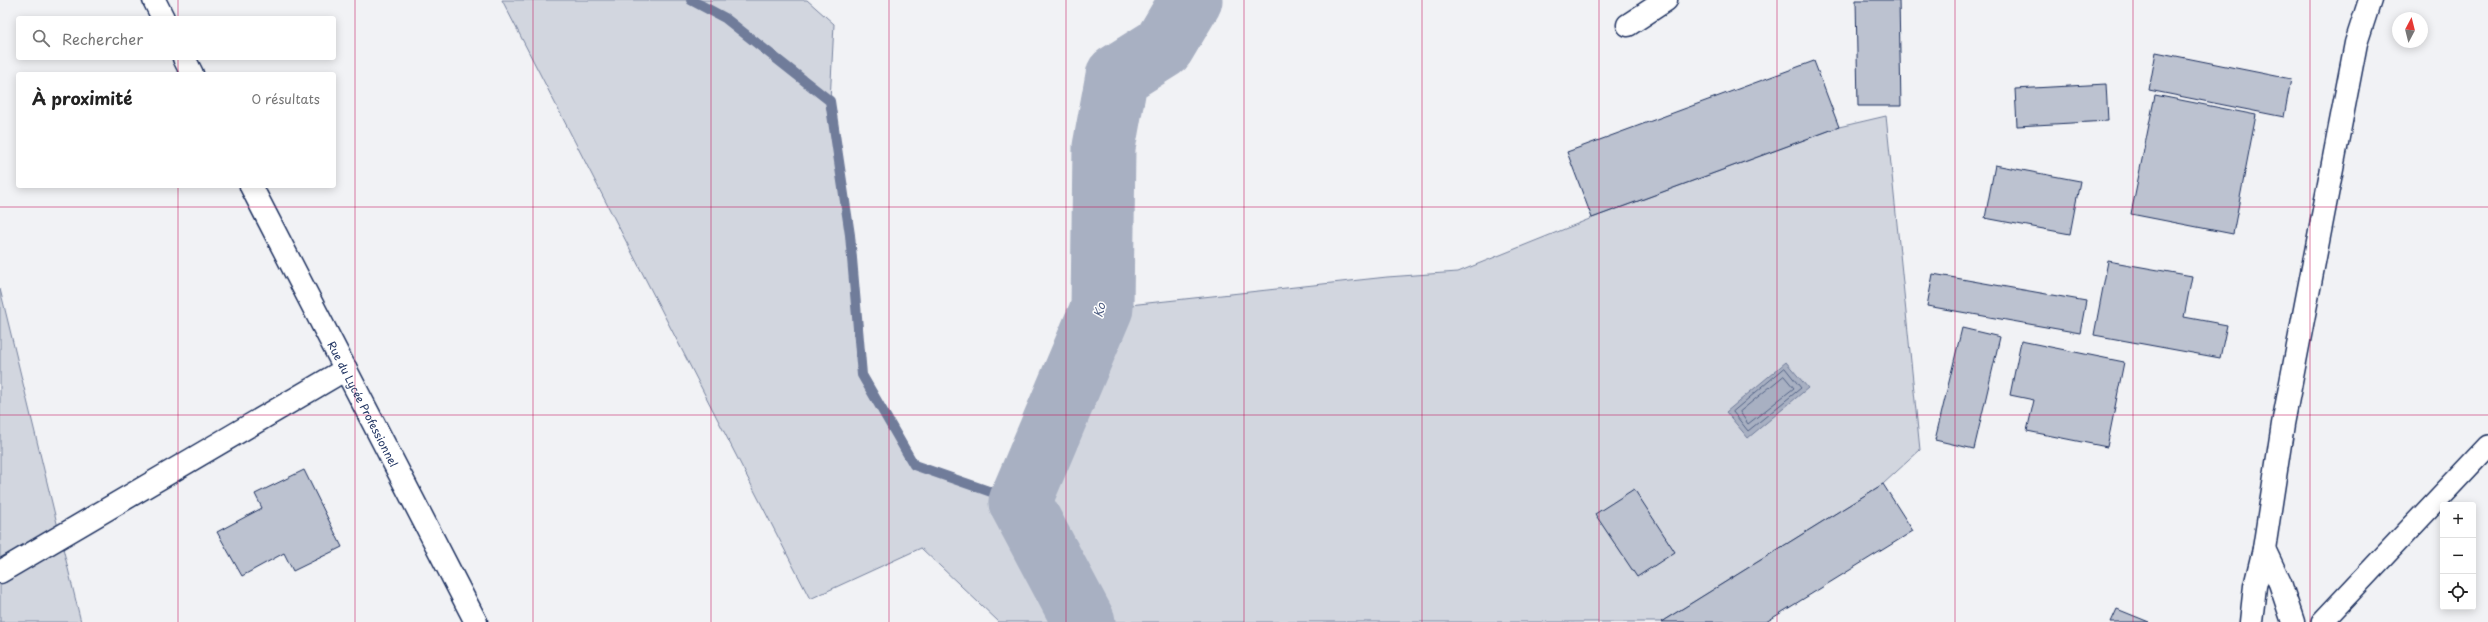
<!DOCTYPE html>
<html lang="fr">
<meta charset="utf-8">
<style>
:root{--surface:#fff;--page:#f6f6f6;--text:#222;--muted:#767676;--line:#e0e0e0}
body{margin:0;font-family:"Playpen Sans",sans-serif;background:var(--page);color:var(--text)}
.controls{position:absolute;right:12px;bottom:12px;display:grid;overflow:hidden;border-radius:4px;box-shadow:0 2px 10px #0003}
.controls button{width:36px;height:36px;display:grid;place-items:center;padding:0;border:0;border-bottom:1px solid var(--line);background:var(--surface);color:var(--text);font:20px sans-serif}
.compass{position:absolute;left:2392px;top:12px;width:36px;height:36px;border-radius:50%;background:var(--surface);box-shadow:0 2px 10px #0003;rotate:7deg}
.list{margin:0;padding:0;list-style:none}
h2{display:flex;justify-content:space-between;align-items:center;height:52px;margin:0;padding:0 16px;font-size:17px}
h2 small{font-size:13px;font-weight:400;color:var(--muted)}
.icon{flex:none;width:22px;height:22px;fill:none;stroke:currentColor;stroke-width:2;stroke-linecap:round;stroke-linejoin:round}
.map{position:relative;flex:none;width:2488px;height:622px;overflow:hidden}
.search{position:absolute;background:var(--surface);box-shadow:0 2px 10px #0003;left:16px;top:16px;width:320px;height:44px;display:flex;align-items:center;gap:10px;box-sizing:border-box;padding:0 14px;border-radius:4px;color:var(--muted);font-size:15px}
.panel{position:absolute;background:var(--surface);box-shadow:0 2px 10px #0003;left:16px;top:72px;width:320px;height:116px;border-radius:4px}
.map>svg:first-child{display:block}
.green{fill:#d2d6df;stroke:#76829e}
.water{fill:#a8b0c2;stroke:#707c9a}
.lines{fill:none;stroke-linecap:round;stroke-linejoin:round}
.shore{stroke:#536386;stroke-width:1}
.stream{stroke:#707c9a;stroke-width:10}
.river{stroke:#a8b0c2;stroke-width:63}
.building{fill:#bcc2d0;stroke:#1b2f5e}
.lane-casing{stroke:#1b2f5e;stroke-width:24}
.street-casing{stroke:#1b2f5e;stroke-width:25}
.secondary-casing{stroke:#1b2f5e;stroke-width:25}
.lane{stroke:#fff;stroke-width:21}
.street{stroke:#fff;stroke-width:22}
.secondary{stroke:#fff;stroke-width:22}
.grid{fill:none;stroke:#c2185b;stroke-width:1;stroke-opacity:0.55}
.labels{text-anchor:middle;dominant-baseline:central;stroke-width:3;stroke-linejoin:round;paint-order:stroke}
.street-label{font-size:11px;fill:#1b2f5e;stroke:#fff}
.water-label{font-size:12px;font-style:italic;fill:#4c5c81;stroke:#fff}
</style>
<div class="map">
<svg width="2488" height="622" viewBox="0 0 2488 622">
<rect width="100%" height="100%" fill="#f1f2f5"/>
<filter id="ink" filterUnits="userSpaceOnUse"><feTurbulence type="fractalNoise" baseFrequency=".025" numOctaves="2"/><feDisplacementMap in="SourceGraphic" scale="8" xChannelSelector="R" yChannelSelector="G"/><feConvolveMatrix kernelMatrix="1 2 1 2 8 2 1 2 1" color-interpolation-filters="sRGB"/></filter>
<g filter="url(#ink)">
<path class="green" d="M502,0h305l27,24 -4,77 20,134 12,140 52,90 106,36 82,-193 285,-31 71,-5 134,-54 247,-91 47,-11 34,334 -37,34 -222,138h-662l-78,-74 -111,51z
M0,289l81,333h-81z"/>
<path class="water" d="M1786,362l22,26 -60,50 -22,-26z"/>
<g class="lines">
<path class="shore" d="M1785,368l16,20 -53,43 -15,-19z
M1784,376l10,12 -46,36 -8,-12z"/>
<path class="stream" d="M691,0l34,18 105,83 20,134 12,140 52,90 106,37"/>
<path class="river" d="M1084,622l-64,-120 82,-194 2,-161 13,-71 46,-29 28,-47"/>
</g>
<path class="building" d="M1856,0h43l2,106h-43z
M2156,52l135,27 -7,38 -135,-27z
M1814,61l25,66 -247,91 -25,-66z
M2106,84l2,37 -91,5 -2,-37z
M2155,95l101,20 -23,119 -102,-20z
M1995,165l85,16 -10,53 -85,-16z
M2108,261l84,15 -8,41 43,8 -7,33 -126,-23z
M1933,274l153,27 -6,32 -153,-27z
M1962,328l38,9 -26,112 -39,-9z
M2021,341l103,21 -17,85 -80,-16 7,-31 -24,-5z
M304,470l38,77 -49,24 -9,-18 -42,23 -25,-44 45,-24 -7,-14z
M1883,484l30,47 -147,91h-105z
M1634,489l41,63 -38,25 -42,-63z
M2117,609l32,13h-38z"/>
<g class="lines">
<g class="lane-casing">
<path id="lane" d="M2322,622l166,-176"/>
</g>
<g class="street-casing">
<path id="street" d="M1628,25l38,-25
M0,572l346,-203"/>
</g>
<g class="secondary-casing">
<g id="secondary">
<path d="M154,0l9,18"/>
<path d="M184,58l8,16"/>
<path id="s1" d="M251,186l225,436"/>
<path d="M2264,549l16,34 13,39"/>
<path d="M2251,622l4,-36 9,-37 19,-125 73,-381 14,-43"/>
</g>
</g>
<use href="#lane" class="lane"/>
<use href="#street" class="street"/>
<use href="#secondary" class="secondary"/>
</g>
</g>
<path class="grid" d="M178,0v18M355,0v622M533,0v622M711,0v622M889,0v622M1066,0v622M1244,0v622M1422,0v622M1599,0v622M1777,0v622M1955,0v622M2133,0v622M2310,0v622M178,58v16M178,186v436M0,207h2488M0,415h2488"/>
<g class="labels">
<g class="street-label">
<text stroke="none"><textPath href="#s1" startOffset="245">Rue du Lycée Professionnel</textPath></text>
</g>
<g class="water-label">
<text transform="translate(1099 310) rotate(-76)">Ko</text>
</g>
</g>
</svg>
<div class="controls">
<button>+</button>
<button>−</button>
<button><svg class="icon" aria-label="locate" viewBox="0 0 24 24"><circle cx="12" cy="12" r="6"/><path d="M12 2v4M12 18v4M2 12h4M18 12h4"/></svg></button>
</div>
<svg class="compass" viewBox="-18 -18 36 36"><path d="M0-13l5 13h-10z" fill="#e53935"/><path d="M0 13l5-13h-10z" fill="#767676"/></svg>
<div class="search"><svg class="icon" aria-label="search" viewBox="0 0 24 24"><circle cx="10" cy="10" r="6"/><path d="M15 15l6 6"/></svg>Rechercher</div>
<section class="panel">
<h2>À proximité<small>0 résultats</small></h2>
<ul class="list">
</ul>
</section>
</div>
